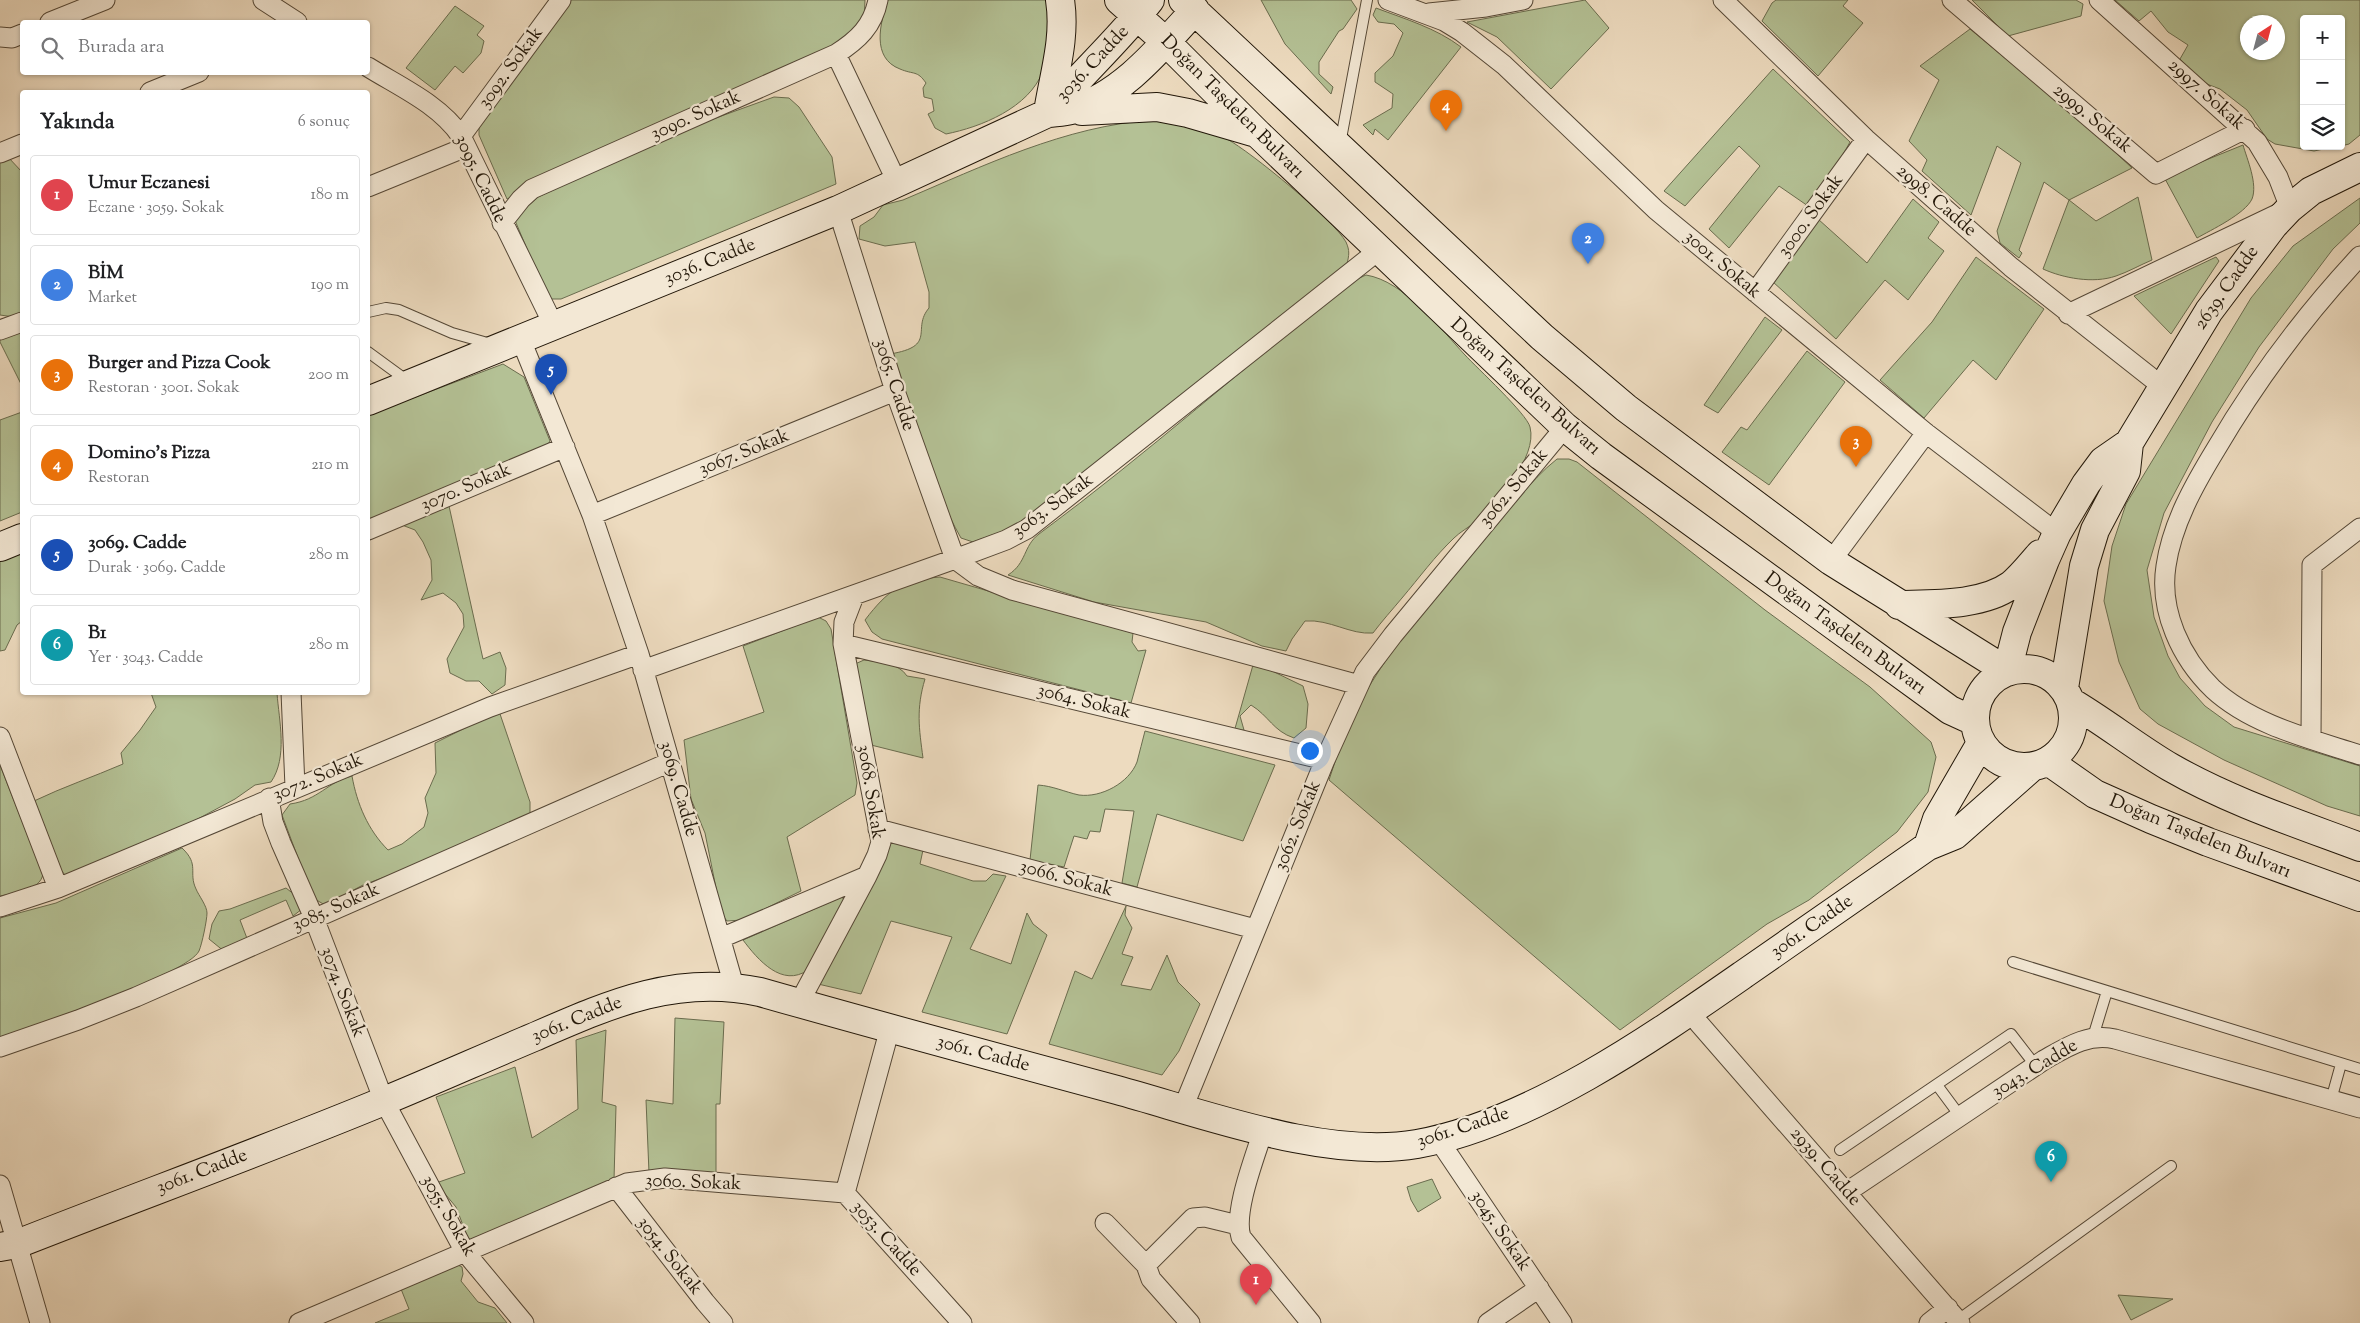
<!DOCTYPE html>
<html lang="tr">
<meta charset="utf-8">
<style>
:root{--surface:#fff;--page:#f2f2f2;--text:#202124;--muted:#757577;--line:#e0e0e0;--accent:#8f2418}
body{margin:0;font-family:"Sorts Mill Goudy",serif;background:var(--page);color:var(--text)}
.controls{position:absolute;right:15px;top:15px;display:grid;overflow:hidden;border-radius:5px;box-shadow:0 1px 4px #0004}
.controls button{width:45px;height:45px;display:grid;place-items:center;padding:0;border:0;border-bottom:1px solid var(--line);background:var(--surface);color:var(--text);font:25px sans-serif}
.compass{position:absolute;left:2240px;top:15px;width:45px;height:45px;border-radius:50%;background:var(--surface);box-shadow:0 1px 4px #0004;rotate:36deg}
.you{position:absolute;left:1309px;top:750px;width:18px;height:18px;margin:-12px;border:4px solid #fff;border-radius:50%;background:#1a73e8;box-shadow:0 0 0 8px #1a73e833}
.badge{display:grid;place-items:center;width:32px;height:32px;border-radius:50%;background:var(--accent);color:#fff;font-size:16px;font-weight:700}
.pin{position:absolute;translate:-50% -41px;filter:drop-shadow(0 1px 2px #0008)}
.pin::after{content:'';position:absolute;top:26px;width:18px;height:15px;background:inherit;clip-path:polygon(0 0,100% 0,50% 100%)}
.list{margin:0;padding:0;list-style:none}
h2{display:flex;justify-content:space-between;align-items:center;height:65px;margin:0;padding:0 20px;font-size:21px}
h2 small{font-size:16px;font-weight:400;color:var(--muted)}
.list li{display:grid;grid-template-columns:32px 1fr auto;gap:15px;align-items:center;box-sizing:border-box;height:80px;margin:0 10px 10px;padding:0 10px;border:1px solid var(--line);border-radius:5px}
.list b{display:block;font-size:19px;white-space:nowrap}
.list p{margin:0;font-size:16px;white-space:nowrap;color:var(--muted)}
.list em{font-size:16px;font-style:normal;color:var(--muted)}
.icon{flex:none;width:28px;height:28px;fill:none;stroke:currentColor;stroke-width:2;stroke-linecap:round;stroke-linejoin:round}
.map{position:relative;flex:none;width:2360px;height:1323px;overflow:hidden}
.search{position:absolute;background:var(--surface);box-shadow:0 1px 4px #0004;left:20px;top:20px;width:350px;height:55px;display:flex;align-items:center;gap:12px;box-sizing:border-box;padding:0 18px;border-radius:5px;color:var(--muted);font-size:19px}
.panel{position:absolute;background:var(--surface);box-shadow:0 1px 4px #0004;left:20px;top:90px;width:350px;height:605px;border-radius:5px}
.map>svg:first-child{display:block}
.green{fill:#b4c195;stroke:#6a6c4e;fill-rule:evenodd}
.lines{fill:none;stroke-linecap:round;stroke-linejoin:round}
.lane-casing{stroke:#544736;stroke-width:12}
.street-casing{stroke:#544736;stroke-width:21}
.secondary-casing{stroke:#211608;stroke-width:30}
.lane{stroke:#f3e8d5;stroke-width:10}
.street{stroke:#f3e8d5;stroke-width:19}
.secondary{stroke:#f3e8d5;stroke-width:28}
.labels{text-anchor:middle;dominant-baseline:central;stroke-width:4.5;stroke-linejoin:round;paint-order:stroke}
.street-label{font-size:19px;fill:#211608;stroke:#f3e8d5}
</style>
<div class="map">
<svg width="2360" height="1323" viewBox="0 0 2360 1323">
<rect width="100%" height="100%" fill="#eddbbf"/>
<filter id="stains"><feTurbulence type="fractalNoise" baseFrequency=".004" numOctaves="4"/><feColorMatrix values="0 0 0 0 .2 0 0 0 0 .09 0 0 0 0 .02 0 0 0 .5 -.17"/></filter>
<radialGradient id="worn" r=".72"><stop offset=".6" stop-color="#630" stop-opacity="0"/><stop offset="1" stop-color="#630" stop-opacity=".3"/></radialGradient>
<path class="green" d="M570,0h295l-1,22 -9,14 -348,163 -28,-64v-15z
M888,0h163c5,20 3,25 -2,45 -2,9 -3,18 -6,26 -14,37 -62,56 -97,63l-11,-6 -7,-14 6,-3 -2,-12 -8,-2 -1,-9 3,-5c-9,-13 -12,-8 -26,-14 -29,-11 -20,-46 -12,-69z
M1261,0h90l6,9 -14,20 -4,2 -20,31v12l14,13 -2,7 -46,-50z
M1585,0l24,28 -58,61 -54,-52 -30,-15z
M1776,0h72l-5,6 20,17 -45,53 -56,-55 10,-18z
M1972,0h104l7,4 -2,12 -73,20z
M2115,0h245v135l-11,9 -8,2v-127h-37v127h34l-24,5 -39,-7 -8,-5 -20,-29 -27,-21 -16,-6 -24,-24 8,-14 -20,-13 -17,-21 -12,10zM2248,22h30v30h-30z
M455,6l29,20 -7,9 7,6 -3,12 -18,20 -8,-7 -20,24 -29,-22z
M1376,8c29,11 60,20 85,39l-73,93 -13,-11 -2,6 -10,-10 29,-17 1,-14 -18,-12v-9l18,-17 10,-23 -9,-9 -16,-2 -5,-7z
M1970,29l116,96 46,43 -63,32 27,21 42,-24 14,63c-12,5 -24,12 -36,16 -23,8 -53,2 -73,-7l26,-69 -25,-18 -25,68 3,3 -3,5 -19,-15 -3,-12 24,-68 -24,-17 -26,69 -49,-44 5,-11 -18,-19 30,-61 -19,-14z
M1773,69l77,73 -14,25 -28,39 -29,-20 -50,62 -20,-19 51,-63 -21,-20 -54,60 -21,-15z
M774,97l15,1 10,9 33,50 4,27 -275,115h-9l-7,-7 -31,-74 24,-21 139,-65z
M1153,120c25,4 51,6 74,19 24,13 107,81 119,103 4,9 3,13 1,22l-324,260 -50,18 -12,-4c-33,-57 -45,-124 -71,-184 48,-8 21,-25 39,-46v-16l-14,-50 -30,4 -26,-7 1,-13 14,-9 9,-12 20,-5c80,-34 162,-74 250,-80z
M2243,145c4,14 15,39 9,54 -7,15 -41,31 -55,39l-33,-61z
M8,157l14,15v142l-8,3 -14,-2v-154z
M2360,198v25l-27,26 -74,98 -47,75 -48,91 -17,57 7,47 14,39 12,22 25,28 29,21 126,39v50l-33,-10 -103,-46 -66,-36 -18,-15 -21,-47 -15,-61 8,-55 14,-42 125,-206 42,-52z
M1913,199l26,23 -11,16 16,13 -36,49 -23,-20 -49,59 -63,-57 45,-63 49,44z
M1976,257l68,52 -48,71 -23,-20 -49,58 -44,-38 52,-58z
M2216,257l3,4 -48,73 -37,-38z
M1366,275c38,6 74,53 99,80 12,13 62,59 65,72 8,31 -34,75 -55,95 -7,6 -15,10 -21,16 -19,18 -35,40 -52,60 -10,12 -20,23 -29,35 -23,2 -43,-14 -68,-12l-13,18 -6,12 -24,-5 -56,-24 -112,-20 -86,-27c19,-12 15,-29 31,-41 108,-80 208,-170 314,-253z
M1765,317l17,13 -64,83 -14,-8z
M22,330v56l-22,-44v-6z
M1807,351l38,31 -76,103 -47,-33 19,-25 6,3z
M503,364l21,13 26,64 -4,6 -178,73v-105z
M22,412v100l-22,9v-101z
M1557,459h12l8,3 188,148 105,77 61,55 5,15 -8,35 -31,40 -88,68 -42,24 -147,106 -291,-250c10,-31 22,-65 39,-92 32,-53 75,-100 115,-147 24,-27 46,-60 74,-82z
M449,506l34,153 17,-7 6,16 -1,17 -13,9 -13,-13h-13l-16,-8 -3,-14 17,-32 -1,-13 -7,-11 -13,-10 -22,7 11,-20 -1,-20 -8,-18 -8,-12 -13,-5z
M22,550v71l-5,4 -12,25 -5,1v-92z
M940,577l193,56 -1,9 6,9 8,-1 -15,53 -249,-64 -10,-7 -7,-12c23,-30 37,-40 75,-43z
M818,617l8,4 5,8 26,154 -2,12 -68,42 14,54 -59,29 -15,1 -6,-8 -16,-80 -14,-34 -7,-59 80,-28 -21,-66z
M864,660c15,2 35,3 43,16l18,3c-9,30 -6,49 -2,79l-56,-14 -12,-80z
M1253,665l15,4 35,17 5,18 -2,24 -12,10c-21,-7 -25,-22 -43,-33l-11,11 4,14 -10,2z
M151,693h126c2,28 11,64 -6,89l-16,3 -20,14 -41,22 -129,54 -4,-5 -27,-69c29,-14 59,-24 89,-37l-2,-11 19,-23 16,-23z
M499,711l31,91v14l-129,55 -38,14 -38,20 -12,-7 -31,-83 8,-11c29,-4 37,-22 62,-28 5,28 16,54 36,74l14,-6 22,-17 4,-14 -3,-15 11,-25 -1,-30z
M1145,731l130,34 -32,76 -86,-27 -20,73 -15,-4 12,-72 -29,-2 -5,23 -10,-1 -3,8 -13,-3 -10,31 -34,-7 8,-75c15,1 27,7 41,10 22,3 50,-12 58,-33 3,-10 5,-21 8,-31z
M0,765l43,109c-3,17 -29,19 -43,22z
M892,841l31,9 -3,14 53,17h13l7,-7 13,2 -36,73 41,15 16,-51 6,11 14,11 -40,99 -85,-22 30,-75 -61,-16 -30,73 -43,-10z
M182,848c18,17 6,24 14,41 3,7 11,17 11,24 0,7 -5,31 -8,38 -12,24 -166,74 -199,87v-120l56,-15z
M286,888l9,7 7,14 -9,7 -7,-16 -46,20 8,21 -23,11 -16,-13 3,-15 7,-13 11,-2z
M842,897l2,3 -36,70c-26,18 -50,-10 -65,-30z
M1126,906l-1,9 7,13 -10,26 11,3 -12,28 30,5 16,-35 11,27 22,22 -21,47 -17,24 -113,-31 26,-73 17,8z
M675,1018l49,4 -4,82h-4v69h-67l-3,-73 27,4z
M606,1030l-4,72 14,4 -2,74 -145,61 -13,-34 -20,-24 29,-10 -29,-76 79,-30 17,71 46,-29 -2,-69z
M1432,1179l9,19 -23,14 -7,-12 -4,-13z
M456,1264l6,3 1,7 -2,7 17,21 17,6 12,15h-132l34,-14 -8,-20z
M2118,1295l55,4 -42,21z"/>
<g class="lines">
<g class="lane-casing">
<path id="lane" d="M1340,144l27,-144
M368,312l18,-4 13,2 53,23 39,11
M368,352l41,30
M2013,962l347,107
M2093,1037l14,-46
M1937,1085l23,31
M2331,1100l10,-36
M1840,1150l171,-116 24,31
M1958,1320l213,-154"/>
</g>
<g class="street-casing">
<path id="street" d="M263,0l34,22
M1388,0l56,21 18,11 42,33 152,145 270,223 131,100
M1723,0l143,139 145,128 152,120
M1952,0l204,174 89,-45
M1429,13l57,-6 37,-7
M50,22l55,-22
M0,37l12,1 10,-4
M836,54l61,128
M368,67c32,20 71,37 93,69l93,190
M150,92l49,-20
M461,136l100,-136
M0,153l22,-9
M368,187l98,-40
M838,210l57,181 60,168 23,17 34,14 347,95
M502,223l19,-24 11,-10 304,-135c22,-14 37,-28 42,-54
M2360,256c-55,59 -103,123 -144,193 -22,36 -44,75 -50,117 -7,45 15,92 47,123 39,36 98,50 147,66
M1755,292l111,-153
M2068,314l222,-106 -12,-31 -21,-35 -158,-142
M0,330l22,-8
M521,340l71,175 47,139 95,332
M592,515l303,-124
M368,530l197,-83
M1831,561l95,-128
M843,644l482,116
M643,670l312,-111 51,-19 21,-11 352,-279
M291,692l4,95
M0,737l58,151
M2311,739l1,-174 48,-37
M269,798l4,24 8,21 33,75 70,183 81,151 59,71
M878,829l377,100
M0,907l58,-19 432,-181 149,-53
M721,938l146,-62
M799,1003l68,-127 10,-21 4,-13 -38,-198 1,-22 10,-26
M1689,1012l271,311
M890,1028l-45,165 117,130
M0,1047l78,-27 58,-23 534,-235
M1183,1108l142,-348 40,-88 28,-37 172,-208
M1263,1131c-8,26 -30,81 -22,106l70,86
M1438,1139l124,184
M0,1185l40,138
M616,1187l89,115 18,21
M1847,1192l197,-132c23,-13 44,-27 71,-21l245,69
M1105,1223l41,42 5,14 39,44
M1146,1265l47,-47 12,-1 33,8
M299,1323l328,-140 38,-5 180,15
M1488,1323l51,-35
M1929,1323l19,-15"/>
</g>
<g class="secondary-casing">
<path id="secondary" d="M1119,0l47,42 91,91 308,294 36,29 349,254 24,11
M1183,0l359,337 84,71 205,153 176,110 10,-39 28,-72 12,-27 29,-49 17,-23 26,-18 80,-132 64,-85 17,-18 21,-17 49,-24
M1082,111l75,-4 31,6 65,19
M1048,112c6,-38 18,-74 12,-112
M1048,113c33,-39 71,-73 102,-113
M368,401l470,-191 210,-97c8,-1 16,-1 23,-3 51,-14 90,-63 124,-100
M0,547l22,-9
M1899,605c34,-1 83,1 112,-20 11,-9 20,-21 29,-31
M1975 718a49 49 0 1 1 98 0a49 49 0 1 1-98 0Z
M2064,688l20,-122 11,-36 31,-59 3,-28
M2071,702c34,20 65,45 99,65 59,34 126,56 190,80
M2048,761l47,33 56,25 57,23 152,55
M1928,846l9,-27 44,-76
M0,1247l17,-3c122,-48 246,-93 367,-143 51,-21 100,-43 150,-64 76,-33 142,-63 226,-45 119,34 238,66 357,98 88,24 210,70 300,54 112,-20 235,-106 327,-170 61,-43 123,-85 184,-128l27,-11 77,-68"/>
</g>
<use href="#lane" class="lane"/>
<use href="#street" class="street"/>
<use href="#secondary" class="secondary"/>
</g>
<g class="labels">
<g class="street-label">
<text transform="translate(1093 64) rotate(-47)">3036. Cadde</text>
<text transform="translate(511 68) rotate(-54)">3092. Sokak</text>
<text transform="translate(2206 95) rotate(42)">2997. Sokak</text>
<text transform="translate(1232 107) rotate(45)">Doğan Taşdelen Bulvarı</text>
<text transform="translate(696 116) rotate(-24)">3090. Sokak</text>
<text transform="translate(2092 119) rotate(40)">2999. Sokak</text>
<text transform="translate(480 179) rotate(64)">3095. Cadde</text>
<text transform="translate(1936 201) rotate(41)">2998. Cadde</text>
<text transform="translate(1811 216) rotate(-54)">3000. Sokak</text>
<text transform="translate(710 262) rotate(-22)">3036. Cadde</text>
<text transform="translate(1722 265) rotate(40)">3001. Sokak</text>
<text transform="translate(2227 288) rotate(-55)">2639. Cadde</text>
<text transform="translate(894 385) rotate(72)">3065. Cadde</text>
<text transform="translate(1525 387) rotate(42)">Doğan Taşdelen Bulvarı</text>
<text transform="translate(744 453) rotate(-22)">3067. Sokak</text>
<text transform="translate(466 488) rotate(-23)">3070. Sokak</text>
<text transform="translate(1514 488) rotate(-50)">3062. Sokak</text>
<text transform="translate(1053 506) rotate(-36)">3063. Sokak</text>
<text transform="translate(1845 634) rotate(36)">Doğan Taşdelen Bulvarı</text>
<text transform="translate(1084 702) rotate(14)">3064. Sokak</text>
<text transform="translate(318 778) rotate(-23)">3072. Sokak</text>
<text transform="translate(678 789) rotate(74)">3069. Cadde</text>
<text transform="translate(870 792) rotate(81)">3068. Sokak</text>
<text transform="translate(1298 826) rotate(-68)">3062. Sokak</text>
<text transform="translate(2200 837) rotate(22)">Doğan Taşdelen Bulvarı</text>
<text transform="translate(1066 879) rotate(15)">3066. Sokak</text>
<text transform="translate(336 908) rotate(-24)">3085. Sokak</text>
<text transform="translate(1812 927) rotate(-35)">3061. Cadde</text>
<text transform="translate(342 992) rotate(69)">3074. Sokak</text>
<text transform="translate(577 1020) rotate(-22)">3061. Cadde</text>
<text transform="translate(983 1054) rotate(15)">3061. Cadde</text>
<text transform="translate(2035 1069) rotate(-31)">3043. Cadde</text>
<text transform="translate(1463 1128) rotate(-18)">3061. Cadde</text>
<text transform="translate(1825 1167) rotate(49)">2939. Cadde</text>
<text transform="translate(202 1172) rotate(-21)">3061. Cadde</text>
<text transform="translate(693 1183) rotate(2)">3060. Sokak</text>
<text transform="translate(448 1216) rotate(60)">3055. Sokak</text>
<text transform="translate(1500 1231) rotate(56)">3045. Sokak</text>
<text transform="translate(886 1239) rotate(48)">3053. Cadde</text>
<text transform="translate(669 1256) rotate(52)">3054. Sokak</text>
</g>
</g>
<rect width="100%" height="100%" filter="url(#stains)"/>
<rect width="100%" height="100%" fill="url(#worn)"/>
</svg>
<div class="controls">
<button>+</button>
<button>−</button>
<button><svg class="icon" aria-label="layers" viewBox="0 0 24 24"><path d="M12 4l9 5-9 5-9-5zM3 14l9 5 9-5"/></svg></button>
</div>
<svg class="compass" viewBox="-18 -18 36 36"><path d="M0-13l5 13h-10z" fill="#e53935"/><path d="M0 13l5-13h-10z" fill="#757577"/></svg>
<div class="you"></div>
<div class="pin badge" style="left:1256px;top:1305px;background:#e0444e">1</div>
<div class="pin badge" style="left:1588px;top:264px;background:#3f7fe0">2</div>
<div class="pin badge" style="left:1856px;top:467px;background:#e8710a">3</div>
<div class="pin badge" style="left:1446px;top:131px;background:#e8710a">4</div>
<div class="pin badge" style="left:551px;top:395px;background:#1a4fb4">5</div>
<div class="pin badge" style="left:2051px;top:1182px;background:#0f9aa8">6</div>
<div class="search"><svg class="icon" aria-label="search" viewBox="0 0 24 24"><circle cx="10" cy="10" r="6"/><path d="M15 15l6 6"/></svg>Burada ara</div>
<section class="panel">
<h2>Yakında<small>6 sonuç</small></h2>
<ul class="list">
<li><span class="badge" style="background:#e0444e">1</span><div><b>Umur Eczanesi</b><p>Eczane · 3059. Sokak</p></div><em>180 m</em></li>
<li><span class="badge" style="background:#3f7fe0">2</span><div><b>BİM</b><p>Market</p></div><em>190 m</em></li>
<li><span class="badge" style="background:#e8710a">3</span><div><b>Burger and Pizza Cook</b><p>Restoran · 3001. Sokak</p></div><em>200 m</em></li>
<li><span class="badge" style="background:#e8710a">4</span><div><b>Domino's Pizza</b><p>Restoran</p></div><em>210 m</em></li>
<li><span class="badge" style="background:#1a4fb4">5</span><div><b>3069. Cadde</b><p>Durak · 3069. Cadde</p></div><em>280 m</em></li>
<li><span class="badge" style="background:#0f9aa8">6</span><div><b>B1</b><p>Yer · 3043. Cadde</p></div><em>280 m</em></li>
</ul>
</section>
</div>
